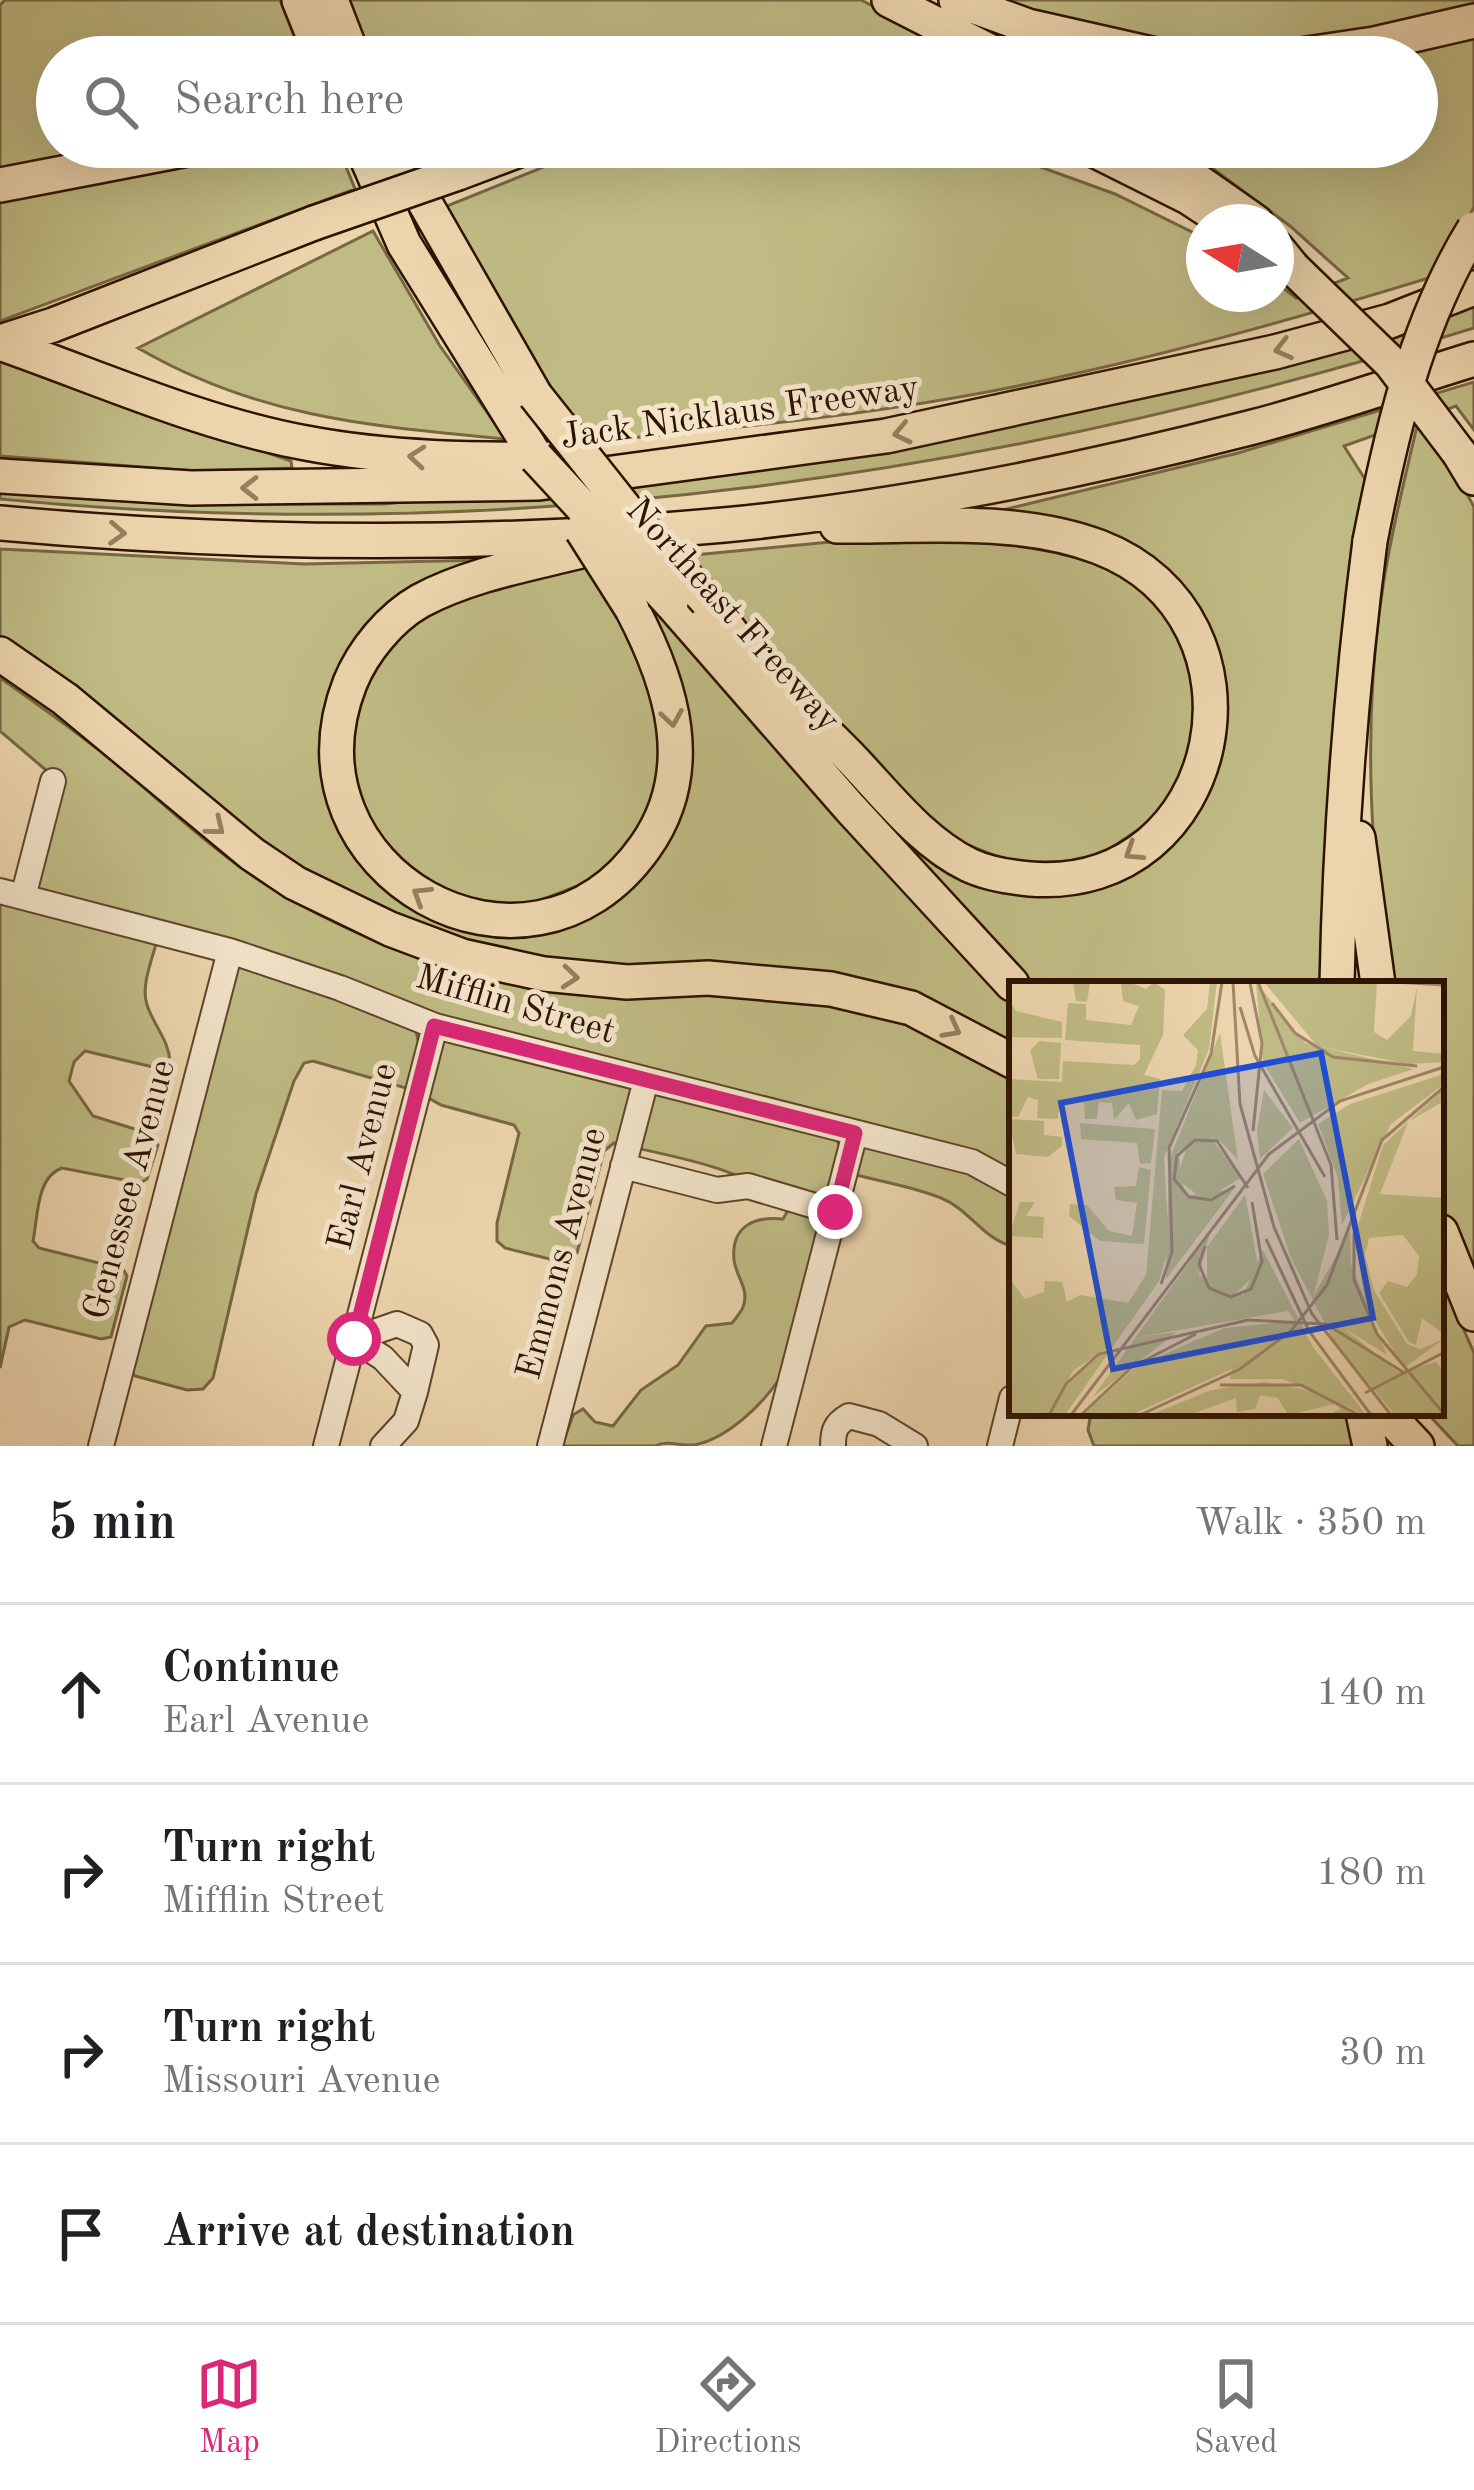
<!DOCTYPE html>
<meta charset="utf-8">
<style>
:root{--surface:#fff;--page:#f6f6f6;--text:#202124;--muted:#757577;--line:#e0e0e0;--accent:#db2777}
body{margin:0;font-family:"Old Standard TT",serif;background:var(--page);color:var(--text)}
.compass{position:absolute;left:1186px;top:204px;width:108px;height:108px;border-radius:50%;background:var(--surface);box-shadow:0 12px 48px #0002;rotate:281deg}
.stop{position:absolute;width:36px;height:36px;margin:-27px;border:9px solid #db2777;border-radius:50%;background:#fff}
.stop.end{background:#db2777;border-color:#fff;box-shadow:0 3px 12px #0008}
.list{margin:0;padding:0;list-style:none}
h2{display:flex;justify-content:space-between;align-items:center;height:156px;margin:0;padding:0 48px;font-size:51px}
h2 small{font-size:39px;font-weight:400;color:var(--muted)}
.list li{display:grid;grid-template-columns:78px 1fr auto;gap:36px;align-items:center;box-sizing:border-box;height:180px;padding:0 48px;border-top:3px solid var(--line)}
.list b{display:block;font-size:45px;white-space:nowrap}
.list p{margin:0;font-size:39px;white-space:nowrap;color:var(--muted)}
.list em{font-size:39px;font-style:normal;color:var(--muted)}
.icon{flex:none;width:66px;height:66px;fill:none;stroke:currentColor;stroke-width:2;stroke-linecap:round;stroke-linejoin:round}
.map{position:relative;flex:none;width:1474px;height:1446px;overflow:hidden}
.search{position:absolute;background:var(--surface);box-shadow:0 12px 48px #0002;left:36px;right:36px;top:36px;height:132px;display:flex;align-items:center;gap:30px;box-sizing:border-box;padding:0 42px;border-radius:66px;color:var(--muted);font-size:45px}
.sheet{height:876px;background:var(--surface)}
nav{display:flex;justify-content:space-around;align-items:center;box-sizing:border-box;height:168px;border-top:3px solid var(--line);background:var(--surface);font-size:33px;color:var(--muted)}
nav a{display:grid;justify-items:center;gap:6px}
nav .on{color:var(--accent)}
.map>svg:first-child{display:block}
.green{fill:#c0bb84;stroke:#776742;stroke-width:3}
.lines{fill:none;stroke-linecap:round;stroke-linejoin:round}
.minor-casing{stroke:#5e442b;stroke-width:28}
.highway-casing{stroke:#2e1300;stroke-width:38}
.minor{stroke:#f3e4ca;stroke-width:24}
.highway{stroke:#ecd5ad;stroke-width:33}
.highway-bridge-casing{stroke:#2e1300;stroke-width:38;stroke-linecap:butt}
.highway-bridge{stroke:#ecd5ad;stroke-width:33}
.oneway{stroke:#967e5f}
.route{stroke:#db2777;stroke-width:15}
.labels{text-anchor:middle;dominant-baseline:central;stroke-width:10;stroke-linejoin:round;paint-order:stroke}
.street-label{font-size:36px;fill:#2e1300;stroke:#f3e4ca}
.inset-road{fill:none;stroke:#a08768;stroke-width:3}
.view{fill:#1d4ed8;fill-opacity:0.15;stroke:#1d4ed8;stroke-width:6}
.inset-edge{fill:none;stroke:#2e1300;stroke-width:6}
</style>
<div class="map">
<svg width="1474" height="1446" viewBox="0 0 1474 1446">
<rect width="100%" height="100%" fill="#ecd5ad"/>
<filter id="stains"><feTurbulence type="fractalNoise" baseFrequency=".00167" numOctaves="4"/><feColorMatrix values="0 0 0 0 .2 0 0 0 0 .09 0 0 0 0 .02 0 0 0 .5 -.17"/></filter>
<radialGradient id="worn" r=".72"><stop offset=".6" stop-color="#630" stop-opacity="0"/><stop offset="1" stop-color="#630" stop-opacity=".3"/></radialGradient>
<path class="green" d="M5,0h275l22,57h-245v90h48l-105,22v-164z
M340,0h521l111,57h-96l-96,-12 -93,-2 -113,14h-212z
M976,0h498v10c-111,22 -224,53 -337,33 -54,-10 -108,-29 -161,-43z
M1474,29v178l-22,43 22,-5v19c-134,42 -268,81 -405,111 -158,36 -319,52 -480,67l-47,-59 -105,-173 156,-63h392l130,47 89,44v56h72v-12l20,16 52,-20 -58,-52 -106,-79h233v-90h-77z
M258,147h80l17,42 -355,132v-124z
M373,231l67,115 66,93c-136,-13 -247,-21 -368,-91z
M1474,302v26c-480,149 -972,220 -1474,171v-9l231,14h153l324,-34z
M0,361l291,100 1,7 -98,3 -194,-15z
M1474,382v48l-18,-24 -112,40 26,41 -45,497h-293l-181,-199 5,-5 78,72 164,25 111,-104 -26,-178 -189,-83 244,-59z
M1417,426l43,55 14,26v782l-33,-87v-218h-52c-18,-125 -26,-251 -9,-377 8,-61 23,-121 37,-181z
M883,537l114,3 107,19 63,49 33,86 -12,79 -34,46 -49,33 -27,9 -65,2 -60,-24 -74,-67 -195,-216z
M0,549l304,15 182,-4 -72,34 -87,152 73,146 155,28 120,-110 -34,-201 13,-2 358,395v41l-46,-24 -380,-54 -93,-17 -77,-22 -137,-67 -279,-217z
M589,564l56,90 21,125 -31,62 -44,40 -66,25 -69,-6 -77,-55 -33,-85 20,-90 51,-54 56,-25z
M0,678c37,26 74,52 110,81 54,44 104,94 163,130 60,36 125,64 192,83 137,38 280,8 415,43 48,12 90,37 132,61v96l-538,-143 -440,-137 13,-121 -47,-40z
M0,900l156,44c-5,19 -15,42 -9,61 7,21 22,35 23,57l-13,6 -72,-17 -11,11 -5,19 24,35 61,19 4,10 -11,34 -7,4 -78,-15c-26,9 -24,49 -29,73l6,7 84,21 4,7 -16,61 -10,2 -76,-19 -16,7 -9,41z
M244,963l171,64 5,22 -11,40 -96,-28 -9,2 -10,18 -38,113 -43,184 -10,11 -16,1 -52,-14 -7,-10 106,-399z
M449,1036l387,101 4,11 -60,230c-18,27 -53,61 -86,67 -15,1 -26,-5 -39,1h-93l11,-31 10,-6 12,13 18,4 28,-36 37,-25 28,-39 26,-3c1,-1 11,-14 11,-16 7,-18 -7,-30 -9,-47 -3,-34 20,-44 49,-41l4,-7 -2,-9c-49,-38 -112,-46 -171,-60l-10,8 -27,102 -11,10 -61,-15 -8,-7v-18l22,-90 -5,-8 -73,-20 -21,-12 14,-47z
M869,1143l100,26 43,25v52c-29,-7 -43,-37 -71,-48 -29,-12 -63,-17 -93,-25l7,-21z
M1441,1278l33,75v93h-16l-31,-33h14z
M1091,1413h267l30,33h-294l-6,-16z"/>
<g class="lines">
<g class="minor-casing">
<path id="minor" d="M0,891l230,60 110,37 95,38 537,136 40,22
M23,897l30,-116
M623,1166l94,24 31,-4 87,26
M354,1339l29,19 32,34 -9,29 -23,25
M354,1339l43,-15 23,10 6,11 -11,47
M101,1446l129,-495
M326,1446l109,-420
M550,1446l96,-366
M774,1446l81,-313
M833,1446c0,-15 2,-22 16,-30l30,8 36,22
M1000,1446l12,-48"/>
</g>
<g class="highway-casing">
<path id="highway" d="M299,0l23,57
M331,0l22,57
M889,0l112,57
M956,0l72,26 137,31
M1287,57l87,-13 100,-23
M362,147l42,97 132,213
M393,147l142,248
M1088,147l100,50 38,25
M1149,147l107,75
M458,173l69,-26
M0,185l198,-38
M1276,247l17,21
M0,342l53,-17 261,-102
M0,343c100,35 202,81 306,100 84,16 170,17 256,16
M1459,453l15,25
M0,476l191,12 348,-5 347,-47 389,-84 115,-31 84,-33
M0,523c240,22 483,24 724,2 175,-17 354,-53 525,-97 75,-19 150,-46 225,-69
M593,548c-57,15 -121,25 -173,53 -30,17 -57,50 -70,82 -74,188 178,330 295,164 54,-76 27,-162 -13,-238
M707,601c19,24 36,49 57,71 27,29 57,55 84,83 37,38 72,86 121,110 19,9 40,12 61,14 197,15 251,-262 69,-332 -82,-31 -177,-20 -262,-21
M671,603l179,205 162,176
M0,654l65,45 187,155 43,29 95,46 72,27 82,18 83,8 81,-4 123,11 80,19 101,53
M1358,838l20,146
M1337,984c3,-148 14,-296 33,-443
M1441,1232l33,82
M1363,1413l7,33
M1386,1413l31,33"/>
</g>
<use href="#minor" class="minor"/>
<use href="#highway" class="highway"/>
<g class="highway-bridge-casing">
<path id="highway-bridge" d="M314,223l144,-50
M1293,268l98,95 68,90
M535,395l92,116 80,90
M536,457l135,146
M582,530l50,79
M1370,541c21,-107 46,-218 104,-312"/>
</g>
<use href="#highway-bridge" class="highway-bridge"/>
</g>
<defs><path id="oneway-chevron" d="M-2-3.5L2.5 0L-2 3.5" fill="none" stroke-width="1.6" stroke-linecap="round" stroke-linejoin="round" transform="scale(3)"/></defs>
<g class="oneway">
<use href="#oneway-chevron" transform="translate(1283 349) rotate(166)"/>
<use href="#oneway-chevron" transform="translate(902 433) rotate(168)"/>
<use href="#oneway-chevron" transform="translate(417 457) rotate(-175)"/>
<use href="#oneway-chevron" transform="translate(250 488) rotate(180)"/>
<use href="#oneway-chevron" transform="translate(117 533) rotate(3)"/>
<use href="#oneway-chevron" transform="translate(672 718) rotate(81)"/>
<use href="#oneway-chevron" transform="translate(216 827) rotate(39)"/>
<use href="#oneway-chevron" transform="translate(1133 852) rotate(147)"/>
<use href="#oneway-chevron" transform="translate(421 895) rotate(-148)"/>
<use href="#oneway-chevron" transform="translate(570 977) rotate(5)"/>
<use href="#oneway-chevron" transform="translate(952 1029) rotate(28)"/>
</g>
<g class="lines">
<path class="route" d="M354,1339l80,-313 421,107 -20,79"/>
</g>
<g class="labels">
<g class="street-label">
<text transform="translate(740 414) rotate(-8)">Jack Nicklaus Freeway</text>
<text transform="translate(732 616) rotate(48)">Northeast Freeway</text>
<text transform="translate(515 1006) rotate(16)">Mifflin Street</text>
<text transform="translate(364 1157) rotate(-76)">Earl Avenue</text>
<text transform="translate(131 1190) rotate(-75)">Genessee Avenue</text>
<text transform="translate(563 1254) rotate(-75)">Emmons Avenue</text>
</g>
</g>
<g transform="translate(1009 981)">
<rect width="435" height="435" fill="#ecd5ad"/>
<path d="M64,1h56l17,7 8,-7 11,8 -2,45 -19,40 16,4 -3,35 -21,6 -7,-17 -15,17 -2,-17 -13,-1 -2,17h-12l-1,-16 -10,-3 -15,3 -1,16 -21,-1 1,-18 -10,-3 -10,20 -9,-1v-37l53,3 1,-21 71,4 6,-6v-14l-75,-5 3,-37 18,1v16l45,5 8,-19 -16,-5 -2,-17 -31,-1 -3,19 -11,-1zM201,1h7l-8,67 -45,108 5,90 -10,34 -94,134h-15l15,-28 42,-38 -33,21 -27,45h-38v-137l16,21 19,-7 1,-11 17,1 5,20 13,-7 48,8 18,-28 16,-185 20,1 14,-26 2,-15 -15,-15 24,-26zM247,1l49,61 109,26 -46,15 -68,39 -37,-60zM255,1l113,1 -3,49 13,8 24,-24 6,-29 -4,64 31,3v8l-36,2 -91,-18zM0,18l7,12 46,11v16l-53,-1zM211,52l18,127 -18,-19 -42,10 7,45 49,-7 -68,90 3,-119zM30,60l22,2 -2,36h-21l-8,-28zM435,93v10l-53,40 -49,101 -4,-47 -20,-54 32,-20zM435,108v12l-36,21 -28,72 64,4v136l-22,-16 -6,27 -7,-3 -30,-49 9,-12 19,6 10,-13 2,-18 -16,-21 -34,3 -4,17 9,35 33,54 13,5 24,-10 -40,29 -39,-64 -10,-69 28,-90zM255,109l29,38 -33,31 -3,-28zM0,138l35,2v14l18,2v9l-14,11 -32,-3zM71,142l75,6 -4,34 -11,1 -3,-21 -56,-4zM290,158l28,62 2,34 -16,62 37,-66 1,33 36,91 -43,-27 54,44 38,-10 8,9 -1,44h-48l-60,-72 -44,-85 -28,-84zM205,161l27,36 -37,22 -27,-21 10,-33zM130,186l12,3 -7,74 -44,-3 -31,-25 1,-12 17,1 22,26 23,5 5,-33 -21,-3 -2,-13 22,-1zM236,214l14,76 -24,23 -28,-13v-34zM11,221h15l-9,14 18,1 -1,21 -34,-2zM201,252l-11,42 44,21 20,-46 50,97 53,68 -83,-36h-53l2,-10 -101,46h-48l52,-48 89,-39 71,-7 -7,-10 -149,26 38,-5 -84,65zM255,401l43,8 26,11 22,14h-27l12,-6 -5,-5 -47,11 -10,-17 -18,-3 -5,14 -18,3 -1,-14 -47,17h-39l61,-25z" fill="#c0bb84"/>
<path class="inset-road" d="M224,1l7,122 34,123 38,87 79,101M249,1l73,183 6,75M386,1l49,3M241,2l12,60 -9,88M263,22l23,30 38,24 84,9M231,26l15,49 70,121M226,205l-24,14 -22,-3 -15,-18 3,-23 18,-16 22,1 31,47M345,252v47l23,54 67,80M257,258l43,92 62,84M196,265l-6,18 10,24 22,9 20,-8 11,-27 -10,-60M152,303l11,-32 -3,-104 42,-94 11,-72M211,404h81l58,30M356,412l78,-40M40,434l17,-31 33,-30 149,-34 78,4 77,48M62,434l198,-261 71,-53 104,-34M72,434l51,-48 64,-33M131,434l100,-46 51,-38 36,-46 55,-145 62,-53"/>
<path class="view" d="M312,72l52,265 -260,51 -52,-266z"/>
<rect width="435" height="435" class="inset-edge"/>
</g>
<rect width="100%" height="100%" filter="url(#stains)"/>
<rect width="100%" height="100%" fill="url(#worn)"/>
</svg>
<svg class="compass" viewBox="-18 -18 36 36"><path d="M0-13l5 13h-10z" fill="#e53935"/><path d="M0 13l5-13h-10z" fill="#757577"/></svg>
<div class="stop" style="left:354px;top:1339px"></div>
<div class="stop end" style="left:835px;top:1212px"></div>
<div class="search"><svg class="icon" aria-label="search" viewBox="0 0 24 24"><circle cx="10" cy="10" r="6"/><path d="M15 15l6 6"/></svg>Search here</div>
</div>
<section class="sheet">
<h2>5 min<small>Walk · 350 m</small></h2>
<ul class="list">
<li><svg class="icon" aria-label="ahead" viewBox="0 0 24 24"><path d="M12 20V5M6 11l6-6 6 6"/></svg><div><b>Continue</b><p>Earl Avenue</p></div><em>140 m</em></li>
<li><svg class="icon" aria-label="right" viewBox="0 0 24 24"><path d="M7 20v-9h11M14 6l5 5-5 5"/></svg><div><b>Turn right</b><p>Mifflin Street</p></div><em>180 m</em></li>
<li><svg class="icon" aria-label="right" viewBox="0 0 24 24"><path d="M7 20v-9h11M14 6l5 5-5 5"/></svg><div><b>Turn right</b><p>Missouri Avenue</p></div><em>30 m</em></li>
<li><svg class="icon" aria-label="arrive" viewBox="0 0 24 24"><path d="M6 21V4h12l-3 4 3 4H6"/></svg><div><b>Arrive at destination</b></div></li>
</ul>
</section>
<nav>
<a class="on"><svg class="icon" aria-label="map" viewBox="0 0 24 24"><path d="M3 6l6-2 6 2 6-2v14l-6 2-6-2-6 2zM9 4v14M15 6v14"/></svg>Map</a>
<a><svg class="icon" aria-label="directions" viewBox="0 0 24 24"><path d="M12 3l9 9-9 9-9-9zM9 14v-3h6M13 9l2 2-2 2"/></svg>Directions</a>
<a><svg class="icon" aria-label="saved" viewBox="0 0 24 24"><path d="M7 4h10v16l-5-4-5 4z"/></svg>Saved</a>
</nav>
